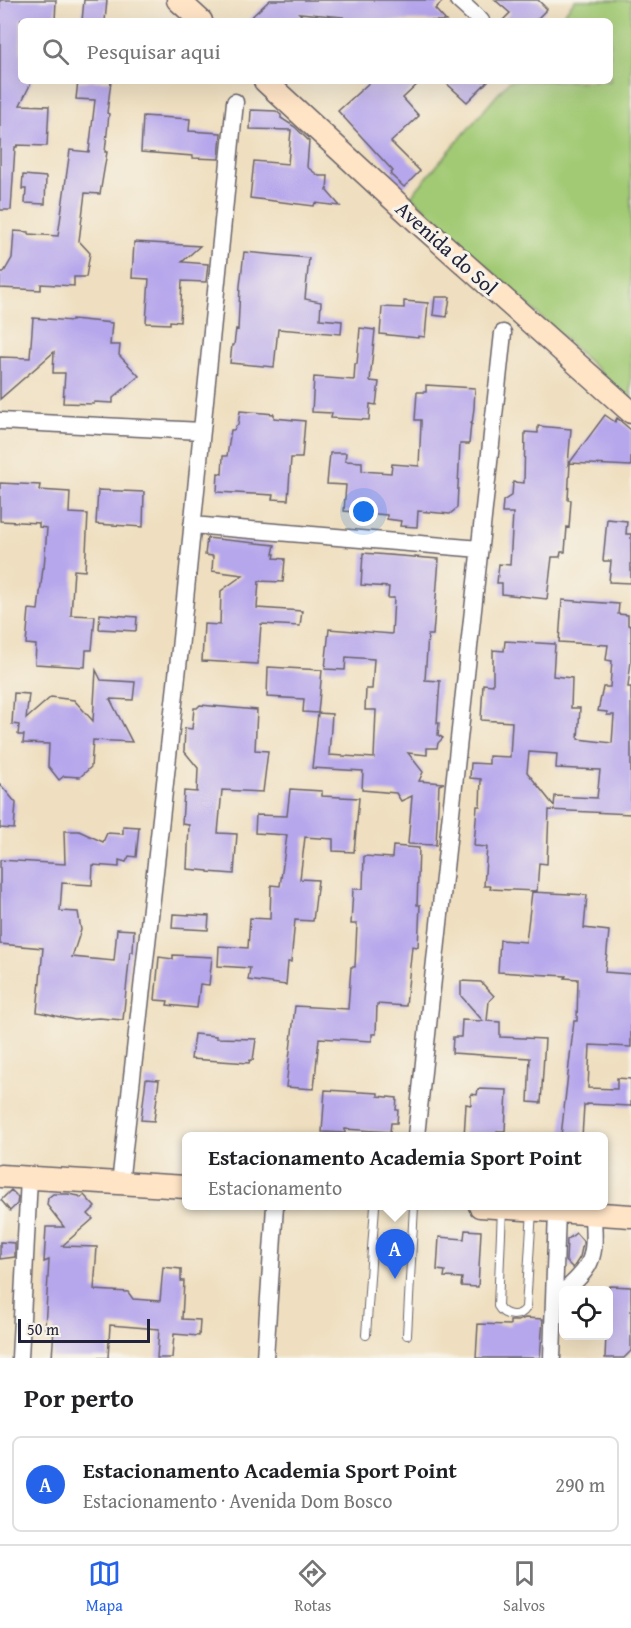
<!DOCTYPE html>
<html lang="pt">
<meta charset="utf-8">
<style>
:root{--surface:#fff;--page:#f6f6f6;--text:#202124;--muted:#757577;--line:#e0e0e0;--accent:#2563eb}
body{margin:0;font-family:"Gentium Book Plus",serif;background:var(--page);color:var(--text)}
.controls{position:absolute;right:18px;bottom:18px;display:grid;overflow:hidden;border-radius:9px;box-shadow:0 6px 24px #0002}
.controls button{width:54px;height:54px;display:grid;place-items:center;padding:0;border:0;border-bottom:2px solid var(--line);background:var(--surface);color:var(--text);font:30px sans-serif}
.scale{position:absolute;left:18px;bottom:15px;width:132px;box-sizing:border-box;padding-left:6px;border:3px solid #22223b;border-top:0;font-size:16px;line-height:21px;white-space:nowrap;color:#22223b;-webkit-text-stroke:4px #f7f3e8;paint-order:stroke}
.you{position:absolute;left:364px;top:512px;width:21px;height:21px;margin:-15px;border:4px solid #fff;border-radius:50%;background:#1a73e8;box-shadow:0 0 0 9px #1a73e833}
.badge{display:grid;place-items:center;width:39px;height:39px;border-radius:50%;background:var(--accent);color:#fff;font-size:20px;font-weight:700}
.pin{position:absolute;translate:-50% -50px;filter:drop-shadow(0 2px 3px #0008)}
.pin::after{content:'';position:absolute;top:32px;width:21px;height:18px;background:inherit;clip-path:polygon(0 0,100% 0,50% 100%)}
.popup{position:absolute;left:182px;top:1132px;width:426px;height:78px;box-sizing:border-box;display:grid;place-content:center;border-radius:9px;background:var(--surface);filter:drop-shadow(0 2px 4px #0005);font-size:20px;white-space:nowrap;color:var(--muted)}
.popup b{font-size:22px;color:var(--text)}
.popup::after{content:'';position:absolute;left:50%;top:100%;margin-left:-12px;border:12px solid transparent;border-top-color:var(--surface)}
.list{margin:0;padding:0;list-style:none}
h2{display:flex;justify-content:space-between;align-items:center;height:78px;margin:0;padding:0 24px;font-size:26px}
h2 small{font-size:20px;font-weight:400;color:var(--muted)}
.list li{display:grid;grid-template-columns:39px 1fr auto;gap:18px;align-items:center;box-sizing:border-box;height:96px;margin:0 12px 12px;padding:0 12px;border:2px solid var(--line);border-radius:9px}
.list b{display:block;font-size:22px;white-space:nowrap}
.list p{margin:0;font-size:20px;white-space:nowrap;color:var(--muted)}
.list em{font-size:20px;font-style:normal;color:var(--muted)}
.icon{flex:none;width:33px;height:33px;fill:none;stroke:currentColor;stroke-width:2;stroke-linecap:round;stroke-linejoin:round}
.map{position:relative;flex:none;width:631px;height:1358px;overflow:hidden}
.search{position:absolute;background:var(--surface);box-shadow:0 6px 24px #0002;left:18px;right:18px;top:18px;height:66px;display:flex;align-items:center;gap:15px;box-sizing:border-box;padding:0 21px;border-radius:9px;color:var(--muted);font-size:22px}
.sheet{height:186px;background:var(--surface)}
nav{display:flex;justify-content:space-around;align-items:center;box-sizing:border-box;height:84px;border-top:2px solid var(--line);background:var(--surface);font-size:16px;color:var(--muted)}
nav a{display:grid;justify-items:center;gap:3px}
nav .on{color:var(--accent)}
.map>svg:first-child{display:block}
.green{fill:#a2ca75;stroke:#627658;stroke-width:1.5}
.building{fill:#b6a6ec;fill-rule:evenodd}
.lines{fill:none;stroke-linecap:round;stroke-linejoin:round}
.lane-casing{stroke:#6a646a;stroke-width:10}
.street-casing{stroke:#6a646a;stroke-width:19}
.secondary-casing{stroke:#6a646a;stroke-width:25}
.lane{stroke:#fff;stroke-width:8}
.street{stroke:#fff;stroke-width:16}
.secondary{stroke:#ffe4c6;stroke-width:22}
.labels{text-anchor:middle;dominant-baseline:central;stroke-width:6;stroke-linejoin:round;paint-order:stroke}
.street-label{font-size:21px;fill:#22223b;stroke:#f7f3e8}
</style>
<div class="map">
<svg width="631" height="1358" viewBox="0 0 631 1358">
<rect width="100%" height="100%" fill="#f7f3e8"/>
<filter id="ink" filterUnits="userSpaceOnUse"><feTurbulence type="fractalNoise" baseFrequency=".0167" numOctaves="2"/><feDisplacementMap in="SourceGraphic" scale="12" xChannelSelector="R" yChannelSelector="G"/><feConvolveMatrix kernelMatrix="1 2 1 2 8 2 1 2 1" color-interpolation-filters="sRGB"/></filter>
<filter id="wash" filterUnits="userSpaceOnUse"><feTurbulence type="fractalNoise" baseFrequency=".008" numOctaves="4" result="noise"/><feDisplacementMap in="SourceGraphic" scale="24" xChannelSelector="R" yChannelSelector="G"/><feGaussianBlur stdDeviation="1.35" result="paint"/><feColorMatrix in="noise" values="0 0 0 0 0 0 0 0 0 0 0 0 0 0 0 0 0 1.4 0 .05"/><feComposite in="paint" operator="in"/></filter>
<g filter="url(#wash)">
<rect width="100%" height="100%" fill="#efdfc0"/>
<path class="green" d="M575,0h56v401l-220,-205 98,-115h101v-60h-52z"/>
<g id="blocks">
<path class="building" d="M0,0h56l-1,21 -34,-2v62h11l-12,24 29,1 -2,40 -30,-1v2h-2l-4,63h-11z
M84,0h23l-2,21h-23z
M270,0h174l-9,9 11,12h-99l-4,-4 -44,-4 8,8h-60z
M495,0h43l9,9 -12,12h-33l8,-8z
M78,81h33l-4,32 2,1 -4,38h2l-7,42 -15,-1 -6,48 11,12 -4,24h-12v9l-33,-2v6l-41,-2v-16h4l8,-14 2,-27 15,1v2l29,2 12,-86 19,2 6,-52 -19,-1z
M371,81h50l-18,17 16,18 -28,26 29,29 -16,16 -14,-13 3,-3 -55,-60z
M444,81h44l-21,21z
M251,110l25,1 5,4v3l14,9 14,14 -2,26 12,9h9l-1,15 13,15 -25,-3 -1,3 -64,-8 4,-37 34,3 3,-34 -41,-1z
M143,116l47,3 -1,12 32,2 -2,26 -26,-1v-2l-52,-4z
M23,175l23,2 -1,27 -20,-1 1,-14h-4z
M134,242l66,4 -18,16 26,2 -2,18 -24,-1 -2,41 -10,-1v3l-24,-1 3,-44 -17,-1z
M244,252l65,6 -4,41 16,3 -1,17 22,2 -1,13 -63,-5 -4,38 -44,-4 2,-18h2l2,-16 2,1 2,-44z
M435,297h15l-3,20 -14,-2z
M404,301l24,2 -3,34 -7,-1v2l-38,-4 2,-27 22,1z
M33,318l39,3v-2l40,4 -2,22h10l-1,10 20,21 -26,22v5l-19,-1v2l-31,-1 2,-30h-12l1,-21 -54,47v-42l30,1z
M360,328l15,2 -5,51 9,1 -3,23 -6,-1 -1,16 -38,-2 1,-5 -20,-1 2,-35 40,3 1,-16h2z
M426,385l49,3 -1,20 -2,16 -1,-1 -2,21h-9l-3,64 -7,6 -32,-3 -1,16 -17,-1 1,-5 -14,-2v-4l-43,-4 2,-26 -19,-1 3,-31h16l-1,8 17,1v9l29,2 1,-9 27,2 2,-42v-4h-6l2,-28h9z
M240,411l34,3v4l31,3 -3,37h-11l-3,42 -16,-1 1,-4 -56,-3 1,-19 4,1 1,-18h4l4,-26h3l2,-4 2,-1z
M605,415l10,7 2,-4 14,12v36l-61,-3 -2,37h3l-2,28 -2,-1 -2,25h-4l-1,5h-8l-5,42 -45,-5v-11h-5l2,-19 11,1 3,-52h-11l1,-12 9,-6 1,-13 11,1 1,-51 13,1v-7l33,3 -3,36z
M0,483l40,2 -1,5 31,2 -1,21 19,1 -3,57 -11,-1 -3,45 24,1 -3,34h-6l-1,17 -50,-3 1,-19 -10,-1 3,-35 9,1 5,-42h1l3,-40 -8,-1v-4l-39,-2z
M98,490l46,2 -1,35 -47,-3z
M607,519l20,2 -1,13h5v49l-22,-1 2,-21h-8z
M207,538l68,7 -2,9h2l-1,4 11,1 -2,23 -24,-1 -2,27 45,3 -2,15 -39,-2 -3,40 -56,-3 2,-37 16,1 1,-34 22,-16 -31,-4 1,-15 -8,-1z
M363,553l76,6 -6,76h-5l-3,45 15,1 -3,42h2l-1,12 5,3 -5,5 -1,5h-10v7l-19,-2 15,19 -4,9 25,2 -5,2 -3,60 -28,-1 4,-48 -11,5 -5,-8 -34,-3 1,-19 -51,-3 6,-55 14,1 -3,41 45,3 2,-48h-11l1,-21h6l2,-30 -28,-2 -1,13 -20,-1 4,-40 63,5 2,-36h-6l1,-11 -28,-2z
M562,600l57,4 -1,10 10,1v10l3,1v35l-3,26h3v127l-82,-4 -2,54 -8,-1 -2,28 -47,-2 1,-3h-7l3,-39 -13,-1 3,-40h3l1,-27 -11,-1 1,-15 18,1v-8l21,1 2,-35 -31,-2 2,-36 10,1v-35l11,1 1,-10 50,3 -2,32 19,2 -1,30h9l-2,31 34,4 2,-28h-7v-3l-9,-1 5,-24h7l2,-26 -6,-1 2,-15 -49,-3zM529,752l28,2 -1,14 44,2 -3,28 -42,-2 -1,10 -27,-34z
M100,614l37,3 -1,14 -37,-2z
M268,667l54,3 -4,43 -15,-1 1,-13 -37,-2z
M96,670l5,10 34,2 -2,18 -23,-1 22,43 -39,-2 -2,27 -11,10 -16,-1 -5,4 -11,-14 1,-22 -26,-1 1,-8h-6l1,-10 -7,-1 2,-31 15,1 -3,25 25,-22 23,3 19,21z
M200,705l57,5 -2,40 13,1 -5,41 -41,-2 -4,43 19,1 -3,40 -26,-2v-1l-21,-2 2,-44 -7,-1 2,-33 13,1 1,-24 -14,-17 1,-23 7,1 2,-21h3z
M0,784l16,19 -2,26 -14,-1z
M290,789l32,2v5l37,2 -5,54 -21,-1v-12l-28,-2 -5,42 18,1 -5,41 -18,-1 -4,42h-3l-2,23 -38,-5 2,-12 -32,-2 1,-20 29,2 2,-30 20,1 1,-34 9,1 7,-51 -32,-2 1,-18 31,1z
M123,826l16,1 -3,30 -7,-1 -3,6 -7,-2v7l-26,-2 -1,20 -30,-2 -2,28 18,1 3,18 -9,27 42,4 3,-32 17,1 -1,22h-3l-7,68 -24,-2 -24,2 -19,-4 -8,-2 -11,-2 6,-64 -43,-4v-84l65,4 -1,-33h15l24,11 4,-9 16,1z
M393,846l26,2 -2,57h3l-2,42 -6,-1 -6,60 -29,-2 -1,30h-4v7l-53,-3 -5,51 -28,-2 9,-81 53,3 3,-42h4l2,-43h-6l2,-35h10l1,-33 28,2z
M532,892l55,3 -3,33 25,3 -4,41 26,2v73l-41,-2 -2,43 29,1v-11l14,1v27l-44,-2v1h-3l-2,32 -21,-1 13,-115h3l1,-42 -13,-1 1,-2 -68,-4 2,-32 26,2z
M173,914l36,2 -1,14 -36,-2z
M173,955l39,2 -3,28 -9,-1 -3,24 -30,-3 1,-4 -13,-1 4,-43 14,2z
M461,981l20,1 13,14 -5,5 -2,20 13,1v15l45,2 -4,64 -13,-1 2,-44 -78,-5 1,-16h8l1,-17 21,1 -22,-25z
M194,1034l22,2v2l40,1 -3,21h-3l-1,3 -58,-4z
M146,1079l13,1 -5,41 -13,-1z
M478,1089l29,1 -2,41h-8v6h-33l2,-33 5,1v-11l6,1z
M325,1090l53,3v3l19,2 -1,12h2l-1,13h-6l-1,9 -45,-3v4l-23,-1z
M11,1190l7,7 -1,7 -7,7 -9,-11z
M53,1194h15l11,2 2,2 3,-3 11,12 -7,7 5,5 -31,27 35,1 -3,43 34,2 5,7 27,2 3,-34 18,2v12h3l-2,38 18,1 -1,16 -25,-2 -2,24h-15l2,-29 -49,-4 -2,33h-56l2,-30h-9l4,-68 -5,2 2,-35h18l-17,-22 1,-7z
M465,1230l16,1 -3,56 -17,-1 1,-8 -18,-1 1,-6 -8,-1 2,-33 25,2z
M576,1233l7,8v2l-3,14 -7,11 -7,-7 1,-21z
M0,1242l15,1v14l-15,2z
M609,1286l22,1v64l-7,7h-19l1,-23h3z
M525,1318l18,1 -3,39h-64l2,-34 32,1v-4h8z"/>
</g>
</g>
<g filter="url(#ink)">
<use href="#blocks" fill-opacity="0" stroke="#6a646a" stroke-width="1.5"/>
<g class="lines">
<g class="lane-casing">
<path id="lane" d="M502,1209l-4,97c6,11 22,12 28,2l6,-98
M366,1335l9,-129
M407,1335l7,-129"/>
</g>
<g class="street-casing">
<path id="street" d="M458,0l23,21
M0,421l202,10
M192,525l288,24
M416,1136l87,-803
M120,1184l60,-535 55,-547
M566,1290c8,-8 20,-18 24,-29 6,-14 3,-32 3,-47
M20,1358l9,-180
M265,1358l10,-152
M552,1358l5,-147"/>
</g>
<g class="secondary-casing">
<path id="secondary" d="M178,0l23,21
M265,81l156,144 210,187
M0,1176l186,11
M480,1206l151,10"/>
</g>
<use href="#lane" class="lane"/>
<use href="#street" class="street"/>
<use href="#secondary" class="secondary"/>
</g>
</g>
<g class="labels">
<g class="street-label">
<text transform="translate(447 248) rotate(42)">Avenida do Sol</text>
</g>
</g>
</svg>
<div class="controls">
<button><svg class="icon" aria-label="locate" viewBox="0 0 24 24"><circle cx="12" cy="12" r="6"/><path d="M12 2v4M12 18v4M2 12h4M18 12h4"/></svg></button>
</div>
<div class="scale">50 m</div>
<div class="you"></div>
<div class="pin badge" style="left:395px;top:1279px">A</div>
<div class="popup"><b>Estacionamento Academia Sport Point</b>Estacionamento</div>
<div class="search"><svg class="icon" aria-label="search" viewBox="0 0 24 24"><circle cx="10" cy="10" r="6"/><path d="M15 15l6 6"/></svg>Pesquisar aqui</div>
</div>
<section class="sheet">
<h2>Por perto<small></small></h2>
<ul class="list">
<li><span class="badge">A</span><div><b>Estacionamento Academia Sport Point</b><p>Estacionamento · Avenida Dom Bosco</p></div><em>290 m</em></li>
</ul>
</section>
<nav>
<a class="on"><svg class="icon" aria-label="map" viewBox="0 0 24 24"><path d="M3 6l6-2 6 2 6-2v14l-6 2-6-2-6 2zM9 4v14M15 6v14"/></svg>Mapa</a>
<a><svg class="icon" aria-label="directions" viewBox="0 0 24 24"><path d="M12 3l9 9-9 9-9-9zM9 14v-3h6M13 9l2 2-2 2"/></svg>Rotas</a>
<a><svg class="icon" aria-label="saved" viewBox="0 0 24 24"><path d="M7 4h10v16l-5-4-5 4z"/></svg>Salvos</a>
</nav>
